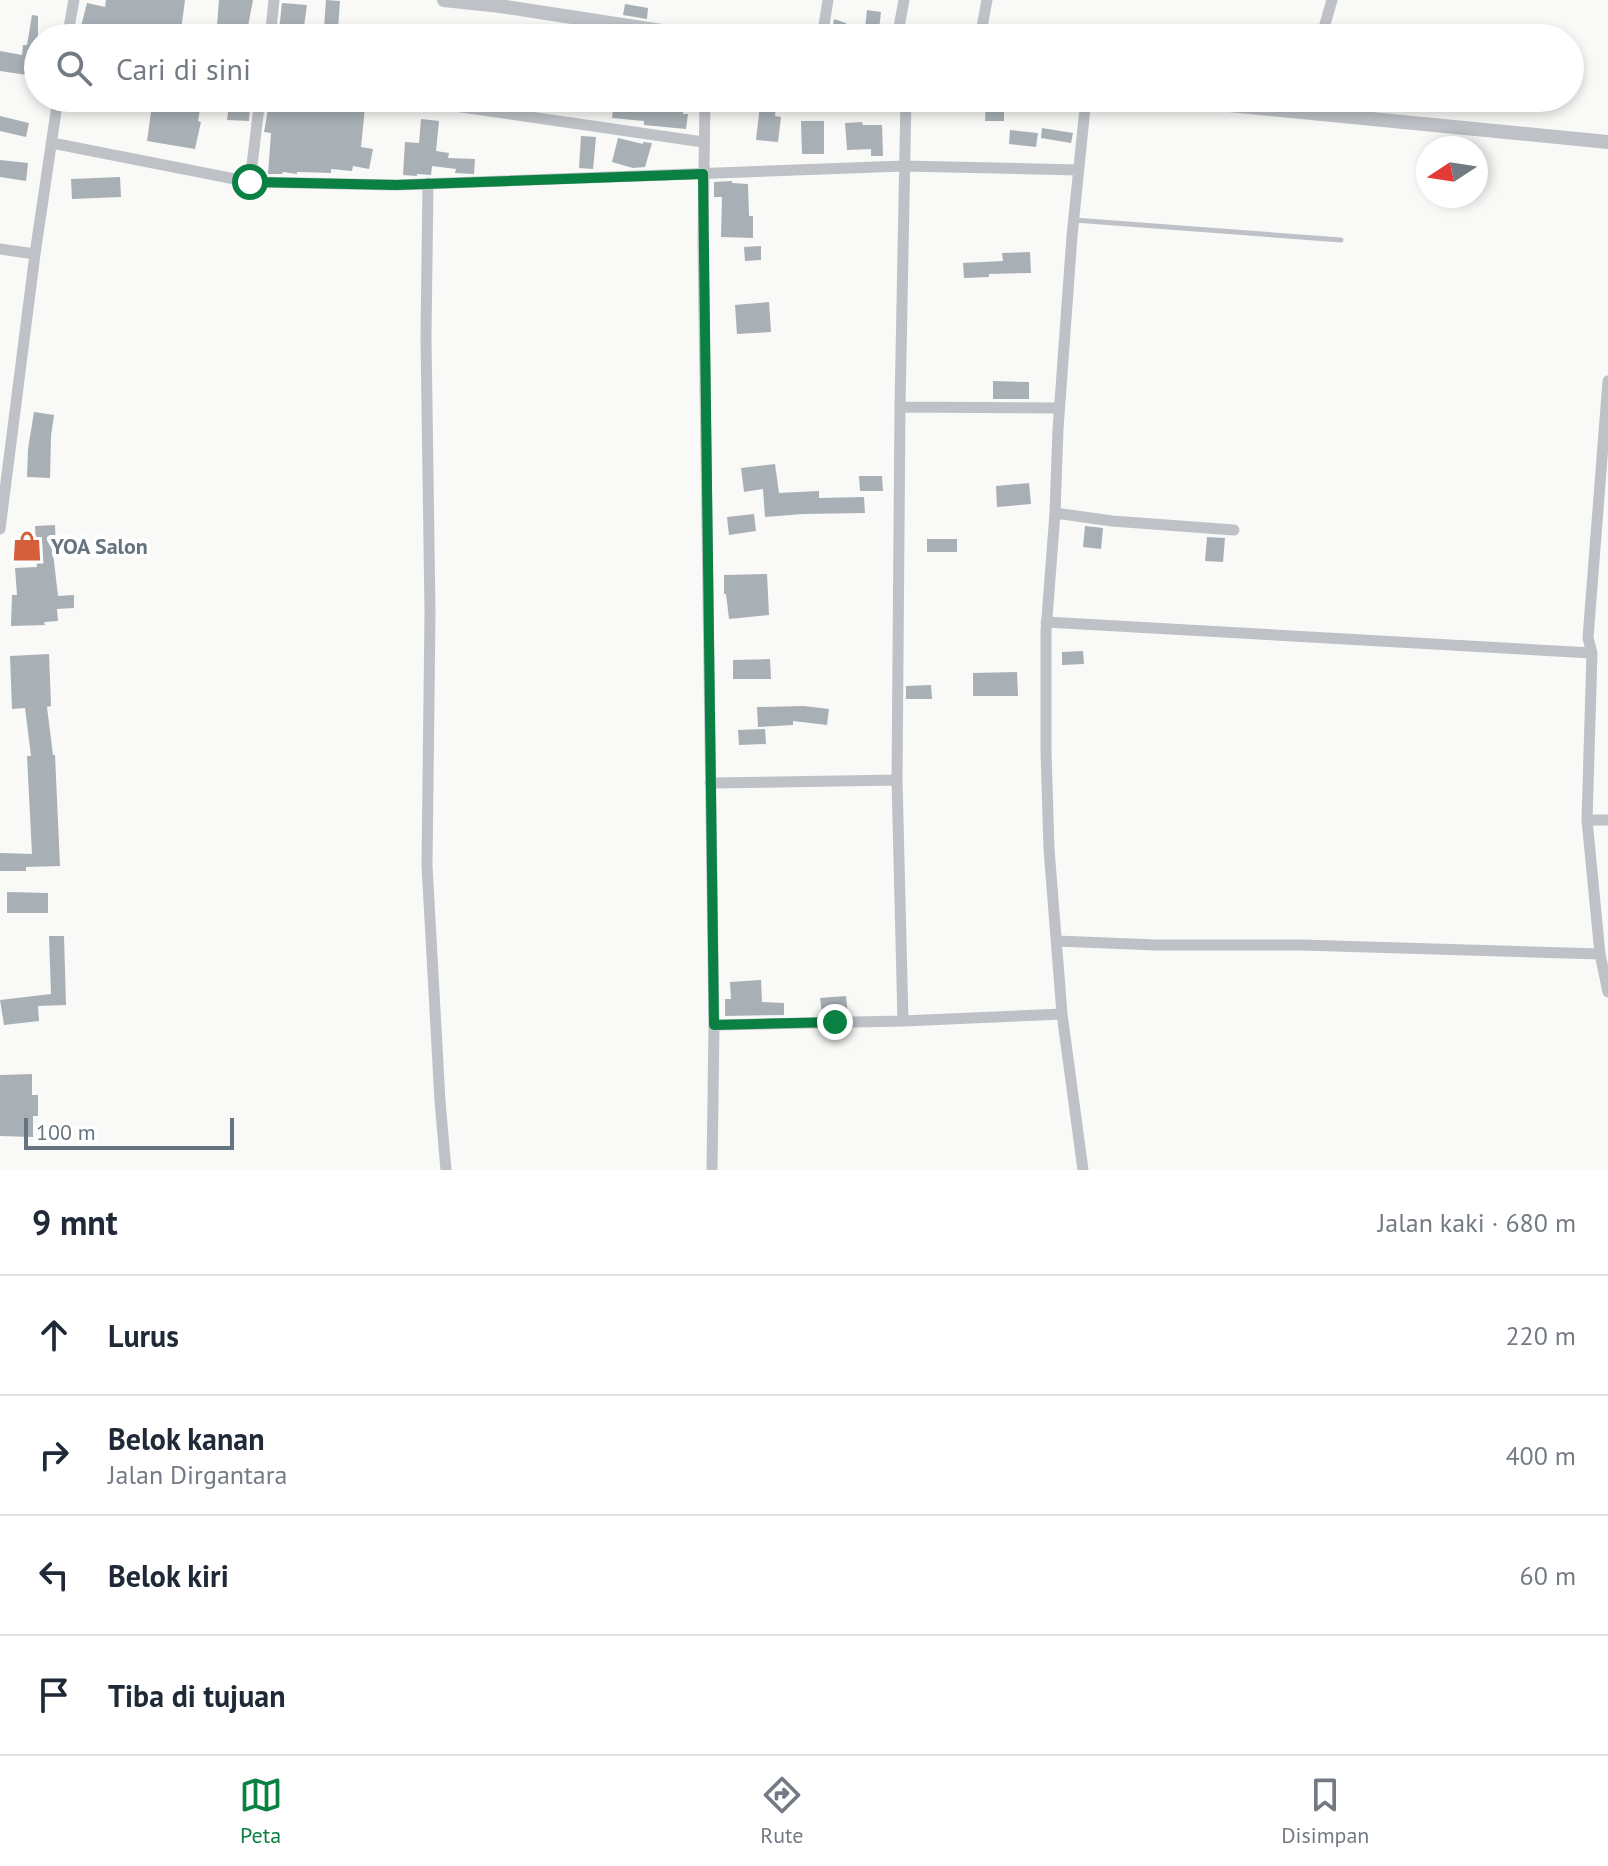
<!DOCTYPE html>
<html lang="id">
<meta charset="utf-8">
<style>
:root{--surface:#fff;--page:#f6f6f7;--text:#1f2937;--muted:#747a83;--line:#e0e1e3;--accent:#0b8043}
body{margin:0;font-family:"PT Sans",sans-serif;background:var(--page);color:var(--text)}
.compass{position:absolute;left:1416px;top:136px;width:72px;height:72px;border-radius:50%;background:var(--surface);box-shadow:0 4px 12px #0003;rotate:258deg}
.scale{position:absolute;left:24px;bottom:20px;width:210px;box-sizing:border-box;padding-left:8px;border:4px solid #66747f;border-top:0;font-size:22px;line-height:28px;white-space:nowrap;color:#66747f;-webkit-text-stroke:6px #fff;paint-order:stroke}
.stop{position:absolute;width:24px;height:24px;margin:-18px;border:6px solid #0b8043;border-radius:50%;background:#fff}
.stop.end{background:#0b8043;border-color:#fff;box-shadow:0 2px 8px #0008}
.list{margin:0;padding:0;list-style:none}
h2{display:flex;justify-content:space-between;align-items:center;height:104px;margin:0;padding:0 32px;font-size:34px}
h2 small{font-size:26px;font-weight:400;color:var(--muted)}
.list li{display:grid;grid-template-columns:52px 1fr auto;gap:24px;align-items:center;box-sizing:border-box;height:120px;padding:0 32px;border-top:2px solid var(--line)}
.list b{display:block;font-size:30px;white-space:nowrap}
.list p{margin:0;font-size:26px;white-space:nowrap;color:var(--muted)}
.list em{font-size:26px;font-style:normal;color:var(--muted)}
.icon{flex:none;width:44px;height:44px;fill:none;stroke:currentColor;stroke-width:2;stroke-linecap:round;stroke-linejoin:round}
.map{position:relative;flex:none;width:1608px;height:1170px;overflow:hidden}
.search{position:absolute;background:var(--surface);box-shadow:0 4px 12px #0003;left:24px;right:24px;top:24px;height:88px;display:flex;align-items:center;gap:20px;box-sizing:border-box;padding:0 28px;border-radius:44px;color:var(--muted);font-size:30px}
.sheet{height:584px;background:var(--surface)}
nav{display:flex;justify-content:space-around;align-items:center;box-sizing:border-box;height:112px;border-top:2px solid var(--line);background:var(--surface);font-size:22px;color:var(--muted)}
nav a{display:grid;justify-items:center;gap:4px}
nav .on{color:var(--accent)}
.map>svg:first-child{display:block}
.building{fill:#a8b0b5}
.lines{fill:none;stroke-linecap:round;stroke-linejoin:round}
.service{stroke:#bec2c6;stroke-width:5}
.minor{stroke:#bec2c6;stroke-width:11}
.tertiary{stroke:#bec2c6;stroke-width:14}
.route{stroke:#0b8043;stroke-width:10}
.labels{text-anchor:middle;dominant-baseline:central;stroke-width:8;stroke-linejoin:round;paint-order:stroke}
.poi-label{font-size:22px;font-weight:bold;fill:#66747f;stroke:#fff;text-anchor:start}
</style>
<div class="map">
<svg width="1608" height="1170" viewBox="0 0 1608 1170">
<rect width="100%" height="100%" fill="#f9f9f7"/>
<path class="building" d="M106,0h79l-5,38h-102l9,-35 18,4z
M219,0h34l-5,26 -14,-1 -1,13h-17z
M326,0l14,1 -2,28 -14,-1z
M282,3l25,2 -4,29 -24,-4z
M625,4l23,4 -1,11 -24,-4z
M867,10l14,2 -3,26h-14z
M32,15l6,1v39l-4,21 -34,-5v-20l22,4 1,-10h4z
M834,19l12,4 -3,15h-12z
M153,98h49l-4,23 3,1 -6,27 -48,-8z
M230,98h14l-1,7 7,1 -1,15 -22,-1z
M270,98h19l-1,7 60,7v-7l17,2 -4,40 12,2 -4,20 -16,-3 -1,5 -21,-2v4l-34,-1v2l-14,-2 -1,2h-14l3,-41 -7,-1z
M614,98h70l-1,16h5l-2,15 -42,-4v-4l-32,-3z
M713,98h20v14l-20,-1z
M986,99l18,1v21h-19z
M760,105l16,2 -1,9 6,1 -3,25 -22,-2z
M0,116l29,7 -3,14 -26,-6z
M421,119l18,2 -3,30 13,2 -1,5 27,1 -1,15 -19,-1 1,-4 -24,-3 -1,9 -14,-1v2l-14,-1 2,-33 14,1z
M801,121h23v33h-22z
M862,122l1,3h19l1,31h-12v-7l-24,1 -2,-27z
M1042,128l31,5 -2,10 -30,-5z
M1010,130l28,3 -2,14 -27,-3z
M581,136l15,1 -3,32 -14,-1z
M618,138l25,6v-2l9,1 -7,24 -12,1 -21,-6z
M0,160l28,3 -2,18 -26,-4z
M120,177l1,20 -49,2 -1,-20z
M732,181v2l16,1 1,32h4v22l-32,-1 1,-40h-8v-15z
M761,246v14l-16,1 -1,-14z
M1030,252l1,21 -42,1v3l-25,1 -1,-15 40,-2 -1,-8z
M769,302l2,30 -34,2 -2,-29z
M993,381l36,1v17h-36z
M34,412l20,3 -3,21 -1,42 -23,-1 1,-28z
M775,464l4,29 40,-2v7l45,-1 1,16 -62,1 -38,3 -2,-28 -19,3 -3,-24z
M859,476h23l1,15h-23z
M1029,483l2,21 -34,3 -1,-21z
M754,514l2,17 -27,4 -2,-18z
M55,525l1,28h-3l5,43 16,-1v13l-17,1 1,12 -14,1 1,3 -34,1 1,-31h5l-2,-27 22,-1 -2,-41z
M1085,526l18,2 -2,21 -18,-2z
M1207,537l18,1 -2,24 -18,-1z
M927,539h30v13h-30z
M767,574l2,41 -40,4 -3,-25h-2v-19z
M1083,651l1,13 -22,1v-13z
M49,654l2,52 -4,1 6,48h2l5,111 -34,1v4h-26v-18l32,1 -5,-98h4l-6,-48 -13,1 -2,-53z
M770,659l1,20h-38v-19z
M1017,672l1,24h-45v-23z
M931,685l1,14h-26v-13z
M804,706l25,3 -2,16 -34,-4v4l-35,2 -1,-20z
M765,729l1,15 -27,1 -1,-15z
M7,892l41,1v20h-41z
M49,936h15l2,69 -28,1 1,15 -35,4 -4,-25 51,-6z
M761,980l1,22 22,1v12l-59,1v-17h6l-1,-17z
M846,996l2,18h-26l-2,-16z
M32,1074v21h6v21h-5v21l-33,-1v-61z"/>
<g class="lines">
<path class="service" d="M1074,220l267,20"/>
<path class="minor" d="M67,38l7,-38
M270,38l4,-38
M822,38l6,-38
M897,38l7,-38
M980,38l7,-38
M1321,38l11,-38
M399,98l304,44
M705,98l-2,144 11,783 -2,145
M1298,111l5,-13
M52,143l198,39 146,3 508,-19 174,4
M250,182l10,-84
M428,183l-2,154 4,276 -3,252 13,236 6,69
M0,249l35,5
M900,407l159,1
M1055,513l57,8 122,9
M0,529l35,-275 23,-156
M1046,622l546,31 -4,-15 20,-257
M710,783l187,-3
M1587,820l5,-167
M1608,820h-21l13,134 8,38
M1057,941l99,4h145l299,9
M903,1021l-6,-241 3,-373 6,-309
M714,1025l189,-4 159,-7
M1083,1170l-21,-156 -13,-165 -3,-98v-120l9,-118 3,-84 14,-193 14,-138"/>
<path class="tertiary" d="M444,0l56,6 207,32
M1158,98l450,44"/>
</g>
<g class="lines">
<path class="route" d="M250,182l146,3 307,-11 11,851 121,-3"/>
</g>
<defs>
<g id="shop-bare" transform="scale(2.4)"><path d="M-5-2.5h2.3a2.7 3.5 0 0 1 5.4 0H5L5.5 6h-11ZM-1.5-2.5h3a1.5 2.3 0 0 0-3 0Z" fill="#d55f3a" stroke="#fff" stroke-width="2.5" paint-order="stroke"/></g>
</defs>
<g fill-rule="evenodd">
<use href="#shop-bare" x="27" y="546"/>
</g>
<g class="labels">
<g class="poi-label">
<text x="51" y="546">YOA Salon</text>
</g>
</g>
</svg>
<svg class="compass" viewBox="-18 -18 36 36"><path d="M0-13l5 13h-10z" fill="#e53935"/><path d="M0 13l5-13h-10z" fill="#747a83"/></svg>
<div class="scale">100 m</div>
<div class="stop" style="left:250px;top:182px"></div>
<div class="stop end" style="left:835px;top:1022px"></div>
<div class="search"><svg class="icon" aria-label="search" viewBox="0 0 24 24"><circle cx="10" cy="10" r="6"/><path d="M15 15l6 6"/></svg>Cari di sini</div>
</div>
<section class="sheet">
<h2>9 mnt<small>Jalan kaki · 680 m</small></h2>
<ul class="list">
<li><svg class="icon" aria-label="ahead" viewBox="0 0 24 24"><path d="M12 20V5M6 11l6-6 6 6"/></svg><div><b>Lurus</b></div><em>220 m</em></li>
<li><svg class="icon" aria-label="right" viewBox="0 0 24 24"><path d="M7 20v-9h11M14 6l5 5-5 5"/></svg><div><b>Belok kanan</b><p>Jalan Dirgantara</p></div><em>400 m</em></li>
<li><svg class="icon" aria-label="left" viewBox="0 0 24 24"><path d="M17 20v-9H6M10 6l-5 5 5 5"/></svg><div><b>Belok kiri</b></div><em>60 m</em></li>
<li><svg class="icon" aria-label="arrive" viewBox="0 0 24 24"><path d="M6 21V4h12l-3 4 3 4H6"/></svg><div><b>Tiba di tujuan</b></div></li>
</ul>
</section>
<nav>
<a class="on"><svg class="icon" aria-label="map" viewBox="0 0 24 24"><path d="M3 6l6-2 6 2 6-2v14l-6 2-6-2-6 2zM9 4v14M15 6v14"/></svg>Peta</a>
<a><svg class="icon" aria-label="directions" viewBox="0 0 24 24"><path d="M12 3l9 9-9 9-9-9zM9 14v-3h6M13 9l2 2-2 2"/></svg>Rute</a>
<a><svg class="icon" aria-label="saved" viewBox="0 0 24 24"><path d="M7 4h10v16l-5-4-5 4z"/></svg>Disimpan</a>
</nav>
